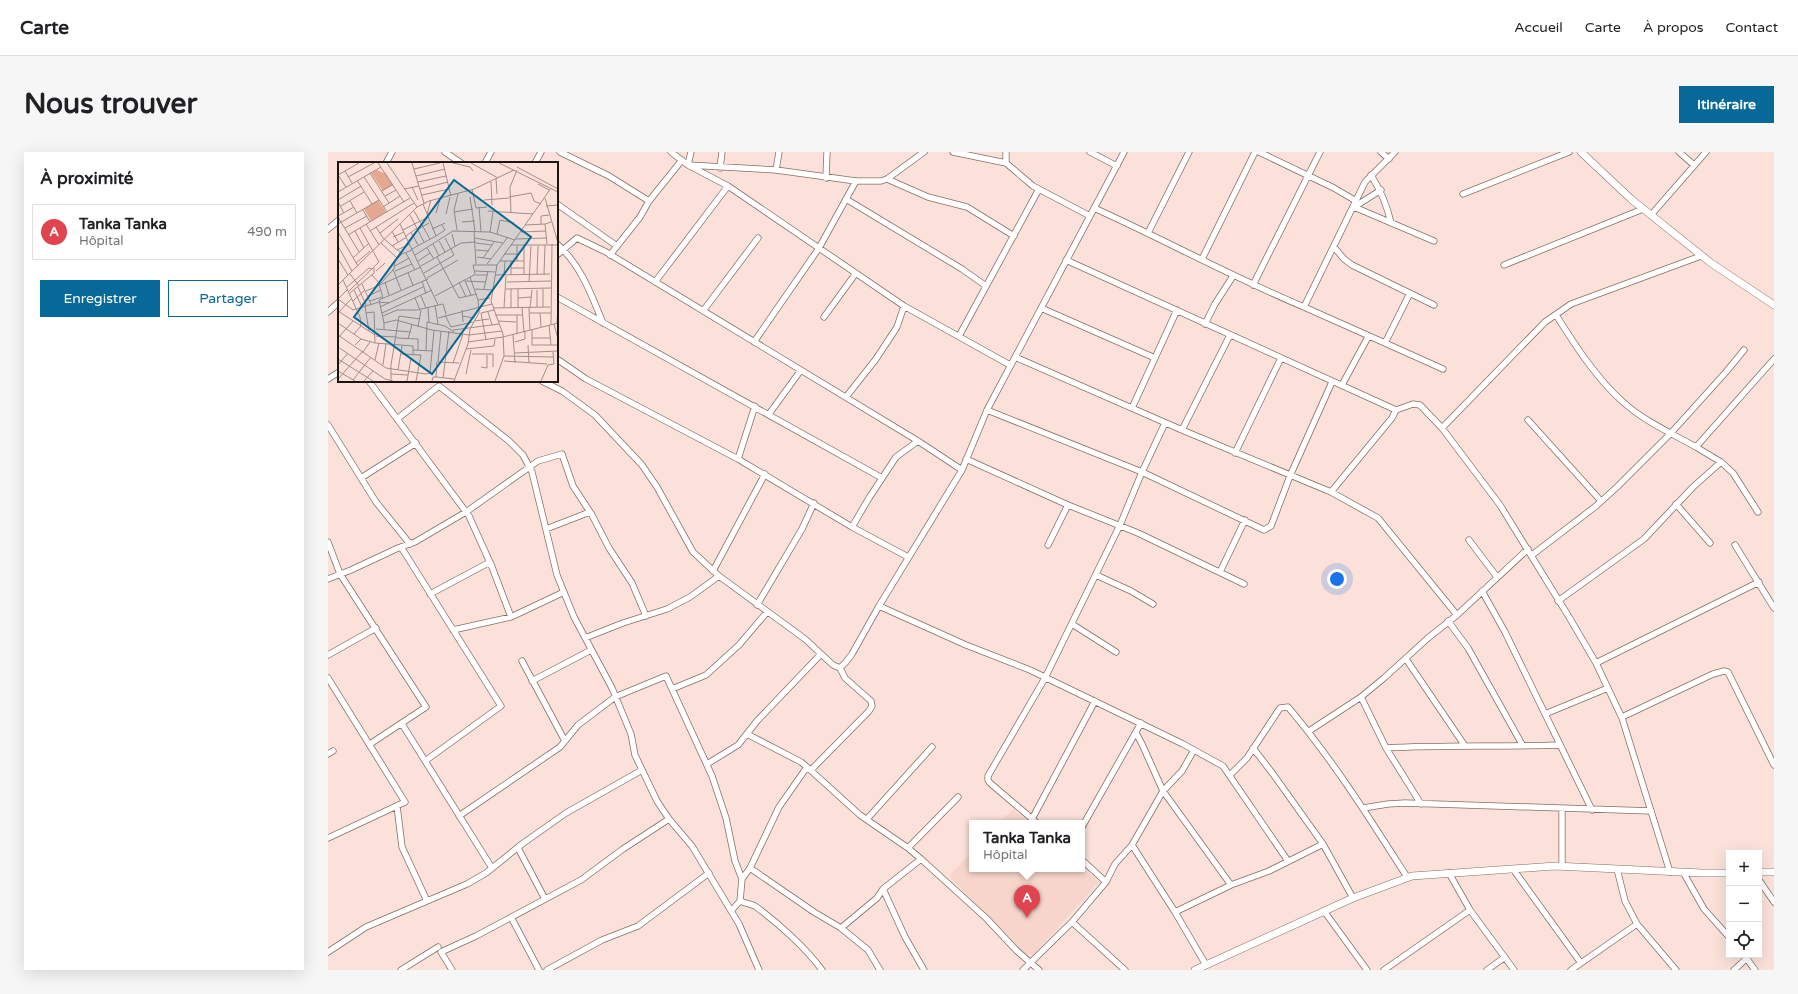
<!DOCTYPE html>
<html lang="fr">
<meta charset="utf-8">
<style>
:root{--surface:#fff;--page:#f6f6f6;--text:#202124;--muted:#757577;--line:#e0e0e0;--accent:#076997}
body{margin:0;font-family:"Varela Round",sans-serif;background:var(--page);color:var(--text)}
.controls{position:absolute;right:12px;bottom:12px;display:grid;overflow:hidden;border-radius:0px;box-shadow:0 4px 16px #0002}
.controls button{width:36px;height:36px;display:grid;place-items:center;padding:0;border:0;border-bottom:1px solid var(--line);background:var(--surface);color:var(--text);font:20px sans-serif}
.you{position:absolute;left:1009px;top:427px;width:14px;height:14px;margin:-10px;border:3px solid #fff;border-radius:50%;background:#1a73e8;box-shadow:0 0 0 6px #1a73e833}
.badge{display:grid;place-items:center;width:26px;height:26px;border-radius:50%;background:var(--accent);color:#fff;font-size:13px;font-weight:700}
.pin{position:absolute;translate:-50% -33px;filter:drop-shadow(0 1px 2px #0008)}
.pin::after{content:'';position:absolute;top:21px;width:14px;height:12px;background:inherit;clip-path:polygon(0 0,100% 0,50% 100%)}
.popup{position:absolute;left:641px;top:668px;width:116px;height:52px;box-sizing:border-box;display:grid;place-content:center;border-radius:0px;background:var(--surface);filter:drop-shadow(0 1px 3px #0005);font-size:13px;white-space:nowrap;color:var(--muted)}
.popup b{font-size:15px;color:var(--text)}
.popup::after{content:'';position:absolute;left:50%;top:100%;margin-left:-8px;border:8px solid transparent;border-top-color:var(--surface)}
.list{margin:0;padding:0;list-style:none}
h2{display:flex;justify-content:space-between;align-items:center;height:52px;margin:0;padding:0 16px;font-size:17px}
h2 small{font-size:13px;font-weight:400;color:var(--muted)}
.list li{display:grid;grid-template-columns:26px 1fr auto;gap:12px;align-items:center;box-sizing:border-box;height:56px;margin:0 8px 8px;padding:0 8px;border:1px solid var(--line);border-radius:0px}
.list b{display:block;font-size:15px;white-space:nowrap}
.list p{margin:0;font-size:13px;white-space:nowrap;color:var(--muted)}
.list em{font-size:13px;font-style:normal;color:var(--muted)}
.actions{display:flex;gap:8px;padding:12px 16px}
.actions a{flex:1;padding:9px 0;border:1px solid var(--accent);border-radius:0px;text-align:center;font-size:14px;color:var(--accent)}
.actions .main{background:var(--accent);color:#fff}
.icon{flex:none;width:22px;height:22px;fill:none;stroke:currentColor;stroke-width:2;stroke-linecap:round;stroke-linejoin:round}
.map{position:relative;flex:none;width:1446px;height:818px;overflow:hidden;border-radius:0px}
header{display:flex;align-items:center;gap:24px;box-sizing:border-box;height:56px;padding:0 20px;background:var(--surface);border-bottom:1px solid var(--line)}
header strong{font-size:19px}
nav{display:flex;gap:22px;margin-inline-start:auto;font-size:14px}
.intro{display:flex;align-items:center;justify-content:space-between;box-sizing:border-box;height:96px;padding:0 24px}
h1{margin:0;font-size:28px}
.button{padding:10px 18px;border-radius:0px;background:var(--accent);color:#fff;font-size:14px;font-weight:700}
main{display:flex;gap:24px;padding:0 24px}
aside{flex:1;background:var(--surface);border-radius:0px;box-shadow:0 4px 16px #0002}
.map>svg:first-child{display:block}
.built{fill:#f7d5ca}
.lines{fill:none;stroke-linecap:round;stroke-linejoin:round}
.minor-casing{stroke:#846e66;stroke-width:7}
.tertiary-casing{stroke:#846e66;stroke-width:8}
.minor{stroke:#fff;stroke-width:5.5}
.tertiary{stroke:#fff;stroke-width:7}
.inset-road{fill:none;stroke:#a28f89;stroke-width:1}
.view{fill:#076997;fill-opacity:0.15;stroke:#076997;stroke-width:2}
.inset-edge{fill:none;stroke:#1d1411;stroke-width:2}
</style>
<header>
<strong>Carte</strong>
<nav><a>Accueil</a><a>Carte</a><a>À propos</a><a>Contact</a></nav>
</header>
<div class="intro"><h1>Nous trouver</h1><a class="button">Itinéraire</a></div>
<main>
<aside>
<h2>À proximité<small></small></h2>
<ul class="list">
<li><span class="badge" style="background:#e0444e">A</span><div><b>Tanka Tanka</b><p>Hôpital</p></div><em>490 m</em></li>
</ul>
<div class="actions"><a class="main">Enregistrer</a><a>Partager</a></div>
</aside>
<div class="map">
<svg width="1446" height="818" viewBox="0 0 1446 818">
<rect width="100%" height="100%" fill="#fbe1d9"/>
<path class="built" d="M685,657l16,14h-30z
M644,700v17l110,-1 17,14 -66,73 -11,-2 -73,-77z"/>
<g class="lines">
<g class="minor-casing">
<path id="minor" d="M117,0l16,11
M232,0l49,24 40,25
M343,0l17,13 40,21 176,120 106,59
M363,0l-3,13 88,5 80,11h25l6,-2 37,-27
M625,0l53,11
M678,0v11l27,23 57,30
M762,0l27,14
M931,0l75,36 22,13
M1053,0l8,7
M1351,0l15,13
M58,11l6,-11
M157,11l6,-11
M207,11l6,-11
M392,16l2,-16
M448,18l3,-18
M1043,23c10,16 16,30 20,48
M498,26l1,-26
M559,27l41,18 39,10 47,29
M1135,42l106,-42
M518,47l116,70 24,17
M229,52l60,42
M1026,55l80,34
M1026,55l27,-17
M766,56c71,32 138,69 210,99l61,-125 30,-30
M1323,63l55,-63
M0,77l11,-9
M820,81l41,-81
M229,92c24,21 34,50 46,79
M1006,95l10,12 8,6 82,40
M229,103l20,-17 29,14 312,189 44,29
M282,103l30,-38 9,-16 33,-41
M874,107l53,-107
M738,108l330,150
M1176,113l139,-56
M327,130l73,-96
M925,133l67,-133
M229,145l325,181
M976,155l81,36 25,-50
M713,156l114,50
M375,159l55,-73
M0,160l11,-10
M1228,163c19,30 40,63 67,87 21,19 48,31 73,45
M496,165l32,-44
M877,172l10,-20 18,-28
M631,184l80,-147
M426,190l65,-94 37,-67
M1057,191l58,26
M687,205l167,73 149,62 47,26 79,97
M229,207l29,20 152,80 114,68 56,30
M0,227l11,-7
M41,229l100,135 23,51 19,50
M214,229l20,10 33,24 47,50 15,22 36,65 26,24 86,63 28,26 7,3 5,10 26,23 1,5 -3,5 -58,59
M1014,233l26,-48
M518,245l30,-38 21,-32 7,-21
M804,256l45,-98
M659,258l155,62 122,58 7,-4 19,-50 42,-94
M441,262l32,-44
M69,267l42,-33 70,55 14,14 9,17 25,103 17,42 38,71 19,46 4,21 22,46 12,18 23,27 47,78 20,46
M1200,268l73,81
M0,273l48,77 34,42
M1114,276l103,-106 26,-18 130,-48
M854,278l48,-95
M907,301l46,-95
M410,307l17,-53
M638,307l102,46 70,28 106,51
M33,326l55,-35
M1003,340l61,-74 4,-8 17,-6 7,1 22,23 58,77 69,112 27,46 26,55 48,154
M1348,352l34,39
M1430,360l-25,-39 -12,-11 -25,-15 78,-88
M524,375l17,-29 27,-41 22,-16
M218,377l44,-17
M1141,388l28,37
M0,390l12,32 86,133 -56,37
M720,393l20,-40
M1407,393l39,63
M73,395l100,159 -76,55
M1204,403l64,-49 21,-19 54,-54 55,-61 18,-22
M385,419l52,-97
M892,420l25,-52
M768,423l35,16 22,13
M0,427l23,-9 47,-22 17,-6 51,-30 72,-51 24,-7 11,32 19,29 17,33 23,35 14,33
M1154,439l23,41 87,178
M102,442l60,-32
M1230,449l86,-62 49,-52 28,-25
M429,453l45,-76 12,-26
M551,454l87,39 64,25 153,74 40,22 65,95
M1120,469l20,27 55,98
M744,472l44,28
M125,478l58,-13 53,-25
M257,486l38,-15 44,-14 23,-12 29,-21
M0,503l48,-27
M1078,507l59,87
M194,509l43,80
M1268,511l163,-81
M512,516l6,-6 6,-8 27,-48 83,-136 25,-60 137,-258
M0,526l77,124 -77,36
M204,529l59,-31
M344,537l34,-14 33,-30 28,-33
M1033,545l25,51 35,56
M1217,562l63,-26
M1294,565l91,-43 11,-3 4,1 46,93
M74,572l90,144
M981,579l52,-34 23,-19 44,-40 29,-23 71,-66
M808,581l6,11 21,47 68,94
M419,582l54,28 6,5 53,48 48,33 13,11 65,59 31,33 22,19
M925,596l20,26 50,70 30,54
M1058,596c58,-3 115,-1 173,-3
M0,602l5,-3
M379,612l31,-19 19,-24 64,-67
M902,623l17,-17 33,-50 8,-1c45,53 82,112 119,170
M69,654l5,41 25,54
M1035,656l25,-4 17,-1 246,8
M1234,657v57
M131,664l101,-69 18,-22 37,-28 51,-21 46,100 14,42 9,43 7,18 -2,22 -9,10
M539,667l65,-72
M704,667l63,-118
M709,671l-47,-40 -2,-3v-4l57,-98 75,-153 22,-53 23,-49
M754,675l59,-104
M804,693l43,67 31,53
M190,696l27,51
M580,696l50,-51
M754,708l24,22
M422,716l64,44 27,16 27,22 12,20
M1185,717l68,94
M1289,717l8,32 12,23 39,46
M1355,720l21,37 25,28
M1121,721l21,37 44,60
M414,727l8,-11 29,-61 28,-40
M1431,728l15,22
M555,737l22,48 19,33
M412,749c5,2 11,3 15,5 22,16 51,42 67,64
M996,759l43,59
M847,760l56,-27 38,-14 54,-27
M183,765l28,53
M744,770l34,-40 9,-18 17,-19 31,-54 19,-20 12,-21
M513,776l36,-30 6,-9 38,-30
M0,800l38,-25 101,-43 19,-11 36,-29 44,-31 76,-43
M1416,803l11,15
M73,818l37,-23
M124,818l-11,-18 35,-16 105,-56 42,-31 46,-30
M219,818l55,-30 36,-14 71,-53
M695,818l49,-48 53,48
M1056,818l86,-60
M1159,818l18,-13
M1243,818l66,-46
M1406,818l13,-12"/>
</g>
<g class="tertiary-casing">
<path id="tertiary" d="M1253,0l50,47 80,64 63,42
M1431,720h15
M867,818l158,-72 59,-22 143,-10 147,7h27"/>
</g>
<use href="#minor" class="minor"/>
<use href="#tertiary" class="tertiary"/>
</g>
<g transform="translate(10 10)">
<rect width="220" height="220" fill="#fbe1d9"/>
<path d="M39,8l9,4 7,11 -10,6 -12,-18zM40,38l8,12 -15,9 -7,-12z" fill="#e6a791"/>
<path class="inset-road" d="M40,1l26,39M49,1l30,44M74,1l12,40M105,1l8,33M115,1l17,4 3,4M133,1l27,15M161,1l59,29M179,5l41,22M76,7l26,-6M7,9l7,12M32,11l19,30M0,13l21,-12M0,13l8,12M78,14l29,-7M10,15l26,-14M26,15l23,35M158,17l1,15M19,18l15,24M80,20l28,-6M153,20l1,23M200,22l11,6M74,25l6,13M66,27l15,-3M82,27l28,-7M134,27l4,19 11,-1M44,29l11,-7M0,30l43,-25M84,33l27,-6M47,34l11,-6M132,35l5,34M171,35l22,-4 3,8 7,3M207,36l13,45M0,38l23,-14M146,38l25,-2M12,39l7,12M0,40l6,11M3,44l23,-14M208,44l12,-1M45,45l17,-11M141,45l2,25M25,48l7,12M76,49l16,28M150,49l45,3M116,50l19,-3M98,51l4,-14M173,51l-1,-26 7,-17M89,52l4,-14M108,52l4,-17M72,53l14,27M0,54l16,-9M0,55l21,35M124,60l13,-1M0,62l41,-24M28,62l13,21M62,62l38,81M203,62v-8l8,-1M187,63l20,-1M38,65l7,11 19,16 10,-4M7,66l22,-12M80,67l11,-6M94,67l13,-6M65,68l25,-13M119,68l-3,-20 4,-16M17,69l9,17M32,69l44,-28M54,69l6,11M136,69l2,33M0,70l20,34M73,70l7,13M152,70l3,-20M183,70l25,-1M42,71l18,-14M114,72l3,12M159,72l3,-14 14,3M10,73l62,-37M68,74l11,-8M98,74l9,-6 -3,-5M55,75l11,-5M137,76l28,5M178,77l30,-1M101,79l6,11M43,81l16,15M138,81l16,2M95,82l6,12M209,82l-2,-20 6,-2M173,83h47M0,84l14,25M54,84l15,-9M186,84v29M89,86l7,11M74,87l24,-13 -13,-32M59,88l13,-6M138,88l13,1M68,91l9,17M166,92h13M77,93l38,-24 37,1 25,8M99,95l22,41 18,-4M139,95l14,2M15,96l16,-15M145,96l12,-17M0,97l10,16M80,99l12,-8M162,99h24M179,99v-15M18,101l14,-12M149,102l21,-27M57,104l14,-8M83,104l40,-23 15,-1M173,106h13M55,107l8,21M38,109l9,-8M57,109l17,-7M137,109l20,1M70,111l5,12M86,111l30,-18 -9,-17M12,112l9,12M137,112l-2,-9h24M34,113l8,9 14,-15 1,-8 7,-7M157,113l55,-1M166,113l1,-14M173,113v-14M199,113l1,-29M206,113l1,-30M132,115l8,23M89,116l31,-18M5,118l17,37 1,9 -7,8M84,119l4,13M127,119l21,1M127,119l6,14M47,120l4,13M121,120l7,15M169,120l44,-1M191,120l2,-36M24,122l9,20M41,122l4,14M0,123l79,-78 12,-6 45,-12 40,-19M9,125l22,-19 3,1M20,125l8,18M137,127l17,1M146,127l4,-18M168,127l45,-1M173,127v19M16,128l8,17M11,129l30,-29 -19,-34M28,129l55,-24M12,131l24,-20v-5M30,134l13,-6M83,134l5,12M97,134l39,-21h13M77,136l5,12M180,136l13,-1M0,137l15,11 26,-8 10,1M0,137l10,-10M15,139l12,-11M32,139l12,-4M27,143l1,8 8,-1 1,31M97,143l3,19M42,145l43,-20M199,145v-17M205,145v-18M90,146l1,14M155,146l57,-1M166,146l2,-32M180,146v-19M184,146l2,24M191,146l1,22M192,146l2,-18M124,148l1,12M0,149l37,24M1,150l13,-14M150,150l4,13M28,151l3,18M44,151l50,-23M143,151l5,27M143,151l13,-3M192,151h21M202,151l1,14M107,153l6,12M157,153h28M179,153v19M45,154l14,-6h20l26,-6 3,10M124,154l13,2M100,156l54,-14M136,159l15,-2M160,159l18,1M0,161l23,16 -6,6M46,161l-5,-23 49,-21M219,161l1,-17M216,162l4,15M211,163l2,20M213,163l1,-81M80,165l3,-17M113,165l22,-5M38,167l35,3M46,167v-6l12,-3 36,10 37,5 33,-4M115,168l46,-6M194,168v15h26M103,169l-3,31 21,1M0,173l48,33 40,6 4,-1 4,-43M175,173l2,28M38,174l21,1M0,176l15,-17M59,176l21,1v11M194,176h19M23,177l14,4 38,3v8M70,177l4,-14M130,180l35,-5 55,-14M177,180l10,-3v-8M190,183l1,18M0,185l47,32 8,2M128,187l28,-3 1,-7M75,188l20,1M88,189l1,-29 18,4 9,6M25,190l7,-10M177,191l43,-2M63,192l20,1 -5,26M134,192h21v13M166,194l49,1M0,197l35,22M37,198l4,-17M166,199l43,3M115,201l10,-29M0,203l10,-12M45,203l3,-22M143,205l6,1v-13M60,208l4,-24M0,209l17,10M53,212l17,1M128,212l5,-24M98,215l18,2M105,216l6,-47M0,217l25,-28M15,218l18,-23M26,219l9,-10M53,219v-16l8,-49 21,3M69,219l4,-23M94,219l1,-4h3l1,-15M116,219l14,-37 2,-15 9,-16 -1,-13 12,-2M157,219l9,-25 -1,-22 -12,-33 6,-36 54,-77M203,219l7,-16 6,-1 -1,-12"/>
<path class="view" d="M116,18l77,57 -99,137 -78,-57z"/>
<rect width="220" height="220" class="inset-edge"/>
</g>
</svg>
<div class="controls">
<button>+</button>
<button>−</button>
<button><svg class="icon" aria-label="locate" viewBox="0 0 24 24"><circle cx="12" cy="12" r="6"/><path d="M12 2v4M12 18v4M2 12h4M18 12h4"/></svg></button>
</div>
<div class="you"></div>
<div class="pin badge" style="left:699px;top:766px;background:#e0444e">A</div>
<div class="popup"><b>Tanka Tanka</b>Hôpital</div>
</div>
</main>
